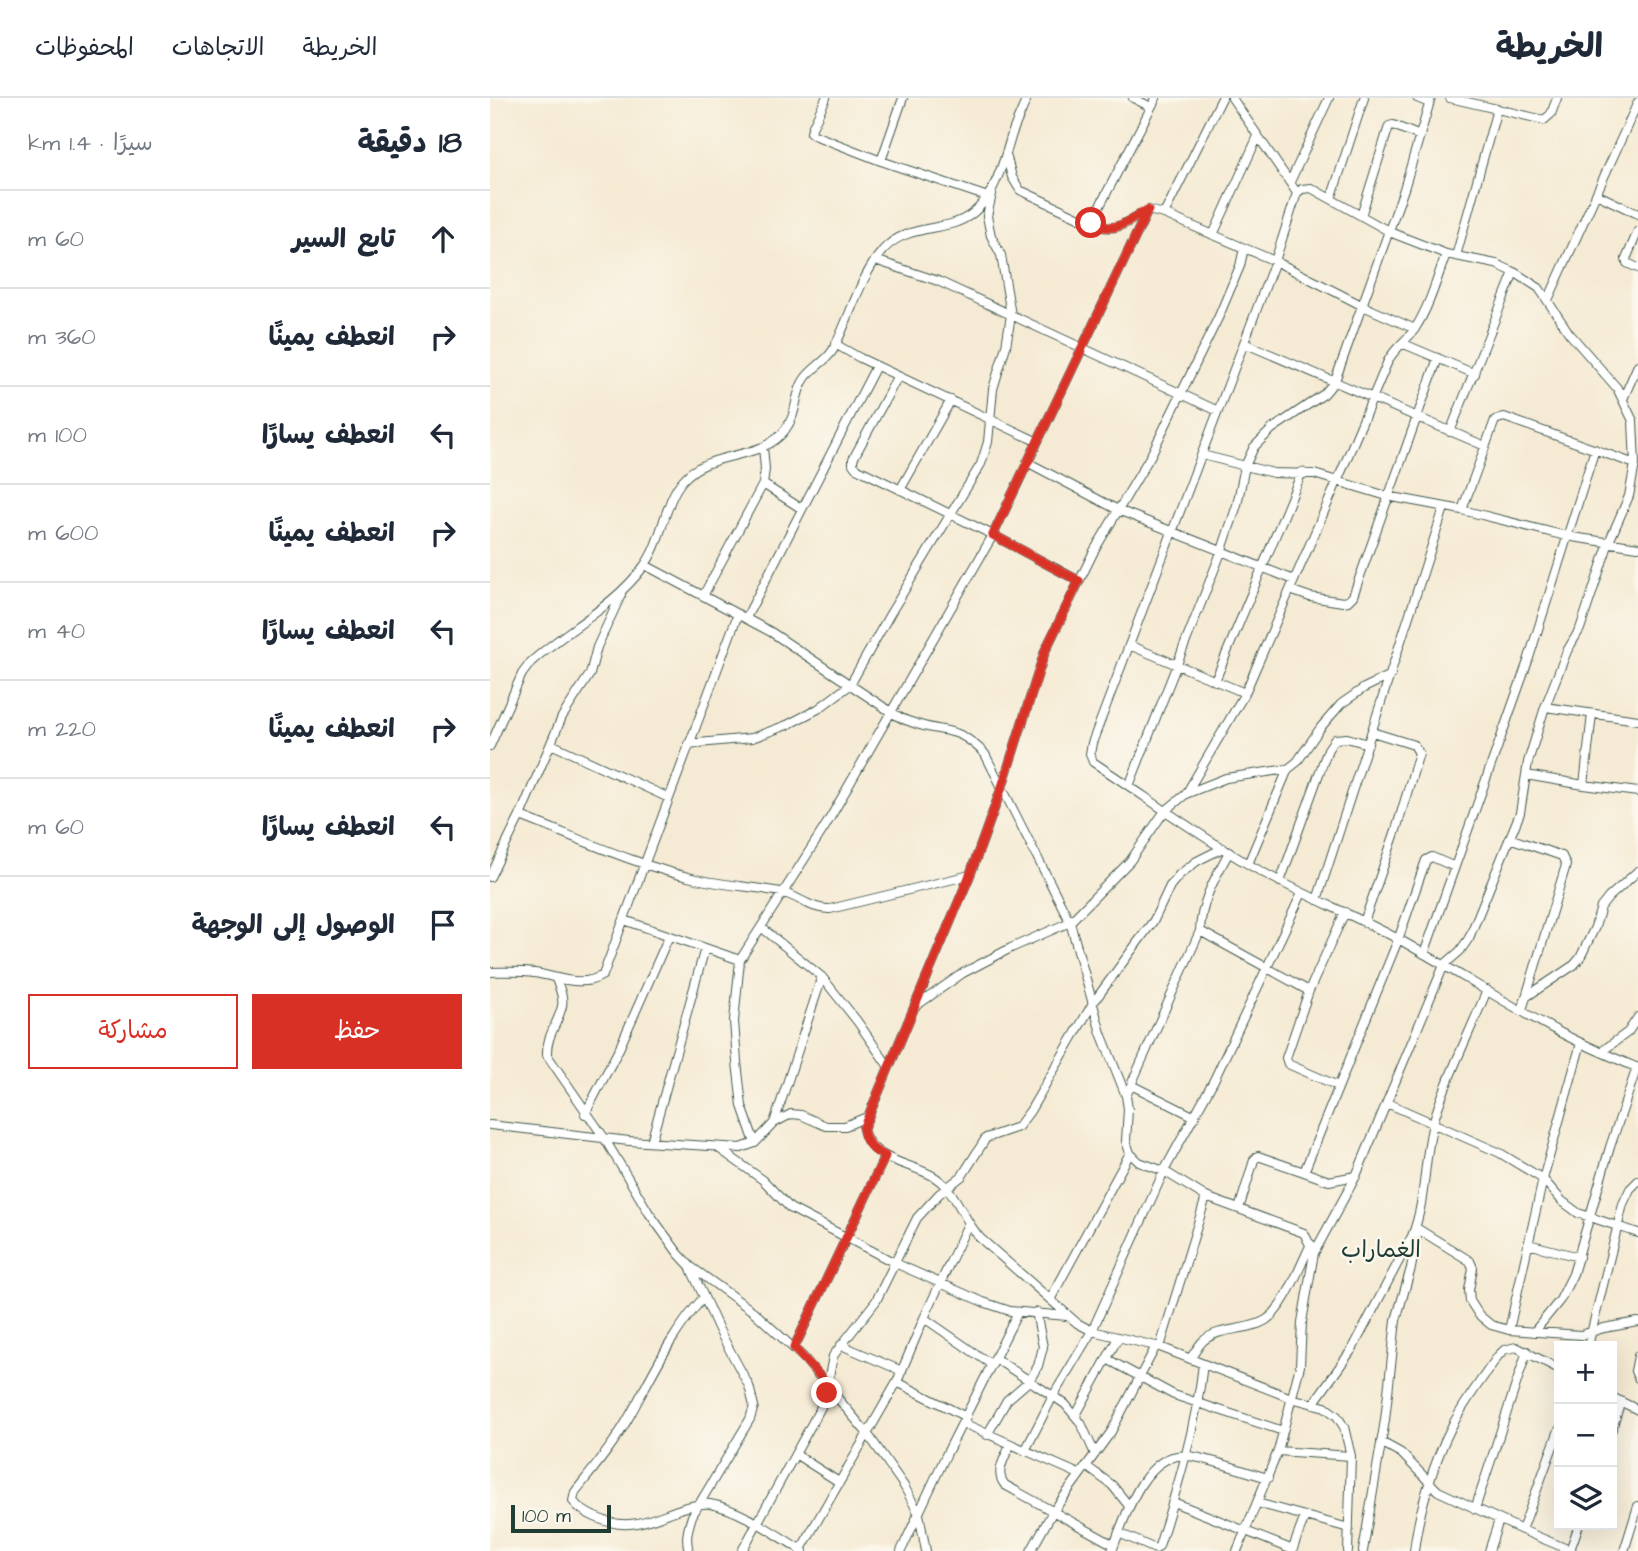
<!DOCTYPE html>
<html lang="ar">
<meta charset="utf-8">
<style>
:root{--surface:#fff;--page:#f6f6f7;--text:#1f2937;--muted:#747a83;--line:#e0e1e3;--accent:#d93025}
body{margin:0;font-family:"Architects Daughter","Playpen Sans Arabic",sans-serif;background:var(--page);color:var(--text);direction:rtl}
.controls{position:absolute;right:21px;bottom:21px;display:grid;overflow:hidden;border-radius:0px;box-shadow:0 7px 28px #0002}
.controls button{width:63px;height:63px;display:grid;place-items:center;padding:0;border:0;border-bottom:2px solid var(--line);background:var(--surface);color:var(--text);font:35px sans-serif}
.scale{position:absolute;left:21px;bottom:18px;width:100px;box-sizing:border-box;padding-left:7px;border:4px solid #1f3d34;border-top:0;font-size:19px;line-height:24px;white-space:nowrap;color:#1f3d34;-webkit-text-stroke:5px #fbf7ec;paint-order:stroke}
.stop{position:absolute;width:21px;height:21px;margin:-16px;border:5px solid #d93025;border-radius:50%;background:#fff}
.stop.end{background:#d93025;border-color:#fff;box-shadow:0 2px 7px #0008}
.list{margin:0;padding:0;list-style:none}
h2{display:flex;justify-content:space-between;align-items:center;height:91px;margin:0;padding:0 28px;font-size:30px}
h2 small{font-size:23px;font-weight:400;color:var(--muted)}
.list li{display:grid;grid-template-columns:46px 1fr auto;gap:21px;align-items:center;box-sizing:border-box;height:98px;padding:0 28px;border-top:2px solid var(--line)}
.list b{display:block;font-size:26px;white-space:nowrap}
.list em{font-size:23px;font-style:normal;color:var(--muted)}
.actions{display:flex;gap:14px;padding:21px 28px}
.actions a{flex:1;padding:16px 0;border:2px solid var(--accent);border-radius:0px;text-align:center;font-size:24px;color:var(--accent)}
.actions .main{background:var(--accent);color:#fff}
.icon{flex:none;width:38px;height:38px;fill:none;stroke:currentColor;stroke-width:2;stroke-linecap:round;stroke-linejoin:round}
.map{position:relative;flex:none;width:1148px;height:1453px;overflow:hidden;direction:ltr}
header{display:flex;align-items:center;gap:42px;box-sizing:border-box;height:98px;padding:0 35px;background:var(--surface);border-bottom:2px solid var(--line)}
header strong{font-size:33px}
nav{display:flex;gap:38px;margin-inline-start:auto;font-size:24px}
main{display:flex}
aside{flex:1;background:var(--surface)}
.map>svg:first-child{display:block}
.lines{fill:none;stroke-linecap:round;stroke-linejoin:round}
.street-casing{stroke:#3f574c;stroke-width:10}
.street{stroke:#fff;stroke-width:8}
.route{stroke:#d93025;stroke-width:9}
.labels{text-anchor:middle;dominant-baseline:central;stroke-width:5;stroke-linejoin:round;paint-order:stroke}
.quarter-label{font-size:23px;fill:#1f3d34;stroke:#fbf7ec}
</style>
<header>
<strong>الخريطة</strong>
<nav><a>الخريطة</a><a>الاتجاهات</a><a>المحفوظات</a></nav>
</header>
<main>
<div class="map">
<svg width="1148" height="1453" viewBox="0 0 1148 1453">
<rect width="100%" height="100%" fill="#fbf7ec"/>
<filter id="ink" filterUnits="userSpaceOnUse"><feTurbulence type="fractalNoise" baseFrequency=".0143" numOctaves="2"/><feDisplacementMap in="SourceGraphic" scale="14" xChannelSelector="R" yChannelSelector="G"/><feConvolveMatrix kernelMatrix="1 2 1 2 8 2 1 2 1" color-interpolation-filters="sRGB"/></filter>
<filter id="wash" filterUnits="userSpaceOnUse"><feTurbulence type="fractalNoise" baseFrequency=".00686" numOctaves="4" result="noise"/><feDisplacementMap in="SourceGraphic" scale="28" xChannelSelector="R" yChannelSelector="G"/><feGaussianBlur stdDeviation="1.57" result="paint"/><feColorMatrix in="noise" values="0 0 0 0 0 0 0 0 0 0 0 0 0 0 0 0 0 1.4 0 .05"/><feComposite in="paint" operator="in"/></filter>
<g filter="url(#wash)">
<rect width="100%" height="100%" fill="#f5ead3"/>
</g>
<g filter="url(#ink)">
<g class="lines">
<g class="street-casing">
<path id="street" d="M336,0l-14,30 -1,5 3,2 67,26 107,36
M643,0l18,9
M742,0l65,95
M927,0l12,5
M960,0l94,22 7,-6 6,-16
M517,60l5,19 8,13 75,35c22,8 34,-4 53,-15l16,4 58,-116
M391,63l22,-63
M800,84l39,-84
M1106,96l42,20
M841,101l33,-101
M674,116l111,47 88,45 52,23
M871,118l28,-90 4,-1 27,11
M601,125l65,-125
M1148,133l-12,28 1,4 11,5
M723,137l45,-99
M754,150l-4,18 -21,50 -68,139 -57,96 -49,100 -43,136 -32,88 -107,254c6,31 44,33 68,46 25,13 30,42 49,63l97,85 15,8 68,16 131,51 34,9 12,9 7,11 7,29 -3,95
M966,158l41,-147
M385,162l63,21 280,130
M1058,202l90,-198
M754,245l241,103
M345,246l25,14 176,83
M914,246l71,30
M408,278l-45,83v5l3,4 137,67 86,46
M1133,301l15,-34
M960,334l64,-160
M712,357l71,18 41,1 73,22 75,14 104,26 72,11
M537,364l91,48 176,70
M273,386l39,25
M410,392l51,-90
M972,412l33,-90 9,-3 131,47
M155,467l126,67 120,80c6,4 13,8 20,10 34,13 44,1 74,32l85,168 31,111 25,63 2,13 -2,32 4,12 9,9 25,9 42,26 98,36 10,20
M800,492l20,7 33,5 5,-1 5,-5 85,-238
M213,498l60,-112 2,-15 -2,-22
M256,520l130,-252
M639,547l116,48
M725,583l87,-209
M1055,609l93,13
M61,646l118,54
M198,646l64,-6 35,-13 31,-16 32,-24 40,-71 91,-150 7,-22 5,-53 13,-43 5,-31 -10,-60 -10,-19 -4,-20 5,-22
M0,648l32,-72 9,-12c36,-33 83,-55 113,-96 19,-25 20,-65 39,-86 27,-31 78,-18 102,-50 13,-17 9,-35 19,-50 7,-12 22,-18 29,-30 17,-32 26,-72 50,-100 18,-20 43,-20 68,-26 39,-10 50,-53 60,-87 4,-13 11,-26 16,-39
M1036,677l58,10 8,-71
M1094,687l54,7
M639,688l93,-236 15,-45 8,-39 9,-19 18,-18 52,-35 11,-13 69,-192 27,-91
M698,695l38,-15 62,-9 9,-7 24,-35 20,-23 23,-16 27,-13
M30,718c58,22 116,49 176,63 28,6 57,8 85,13 17,4 31,18 49,17l140,-34
M1019,740l53,18 4,9 -44,145
M758,766l40,-95
M0,779l30,-61 42,-99 28,-43 7,-27 24,-52
M790,784l48,-133 7,-10 12,-1 21,6
M827,802l127,-392
M134,822l116,40 86,-135 167,-290 155,-325
M874,824l32,-92 23,-77 -5,-8 -42,-13
M271,829l61,50 35,44 32,46
M710,833l109,60
M934,856l104,-293 67,-212
M250,862l-6,61 3,41 5,44 13,37
M0,874c15,0 30,-1 44,1 24,3 46,16 69,2l135,-361
M66,881c3,8 8,18 6,27 -4,18 -16,30 -15,49l56,81 46,77 29,40 12,13 64,46 49,45 64,76 37,53 15,28 7,37
M1036,899l48,-32 6,-7 15,-31 6,-20 8,-10 29,-26
M426,908l47,-33 48,-25 59,-26 60,-61 34,-49 22,-18 59,-101 92,-211 51,-121c7,-14 20,-21 28,-34 14,-22 21,-49 30,-73
M1111,954l27,-20 10,-15
M641,987l64,32
M848,988l-50,-22 -2,-6 23,-67 36,-79
M636,998l74,-165c1,-30 15,-53 29,-79
M897,1005l113,50 43,26 19,22 16,12 60,20
M95,1016l34,-65 50,-113
M284,1025l48,-146
M0,1027l139,16 112,7 14,-5 19,-20 17,-9 10,1 25,11h19l22,-9
M161,1044l54,-194
M227,1049l46,33 27,28 105,55 88,39 27,9 57,5
M866,1078l-27,5 -25,-9 94,-232 28,-80 6,-3 23,10
M749,1111l15,-49 4,-4 46,16
M928,1131l52,32 3,7 -4,22 1,11 9,14 12,10 18,5 72,5 23,-7 34,-6
M1038,1146l51,13
M214,1199c-34,38 -51,77 -75,120 -15,27 -35,51 -54,75l-2,9c6,8 13,12 22,16 35,16 55,2 88,-9 9,-2 18,-5 27,-4 30,5 67,31 93,47
M561,1200l79,-145
M434,1220l68,47
M1019,1232l34,-151 38,-136
M1044,1234l26,-32 13,-26 37,-127 27,-80
M351,1247l61,26
M1098,1248l35,-142 7,-15 8,-8
M670,1249l46,-150
M304,1250l91,-192
M1148,1258l-3,15 3,7
M506,1261l69,45 16,19 14,31
M617,1261l67,36 109,36
M700,1261c4,-5 8,-13 13,-18 17,-15 44,-9 63,-21 20,-13 34,-55 45,-76
M407,1284l69,35
M1122,1299l26,13
M823,1306l40,-56 59,-112c15,-37 11,-77 22,-116 13,-44 36,-87 53,-130
M586,1317l42,-77
M473,1325l116,51
M1122,1331l9,-28
M497,1337l20,-35 22,-19 9,-15 5,-19 -7,-35
M891,1344l20,11 37,38 84,39 50,21
M520,1347c-5,13 -16,28 -5,40l109,60
M535,1353l28,-55 39,-65 72,-160 50,-91 88,-187
M788,1353l73,5
M305,1356l44,28
M596,1368l26,19 17,21
M683,1404l120,48
M767,1405l92,25
M985,1411l52,-158
M1032,1432l37,-100
M629,1435l34,15 3,1 3,-3c19,-60 37,-119 44,-182
M1080,1452l9,-25
M199,1453c-4,-13 -1,-22 3,-35l58,-97 4,-13 -5,-20 -29,-54 -29,-63
M252,1453l79,-144 5,-14 7,-37 43,-55 41,-83 22,-24 23,-18 24,-38 32,-11 12,-16 63,-108 61,-83 16,-34 9,-11 18,-14 26,-13
M310,1453l97,-169 27,-64 44,-94
M411,1453l45,-96 72,-143
M541,1453l21,-38 59,-81 45,-86
M622,1453c12,-31 32,-102 77,-95 26,4 53,15 79,22
M747,1453l41,-100 22,-85 2,-44 12,-69 42,-77 88,-211 16,-14 9,-13 51,-125 8,-51 17,-55 22,-56 13,-22 29,-87 20,-46 6,-32 -2,-43 -16,-33 -48,-55 -30,-45 -25,-16 -18,-8 -50,-10 -54,-21 -81,-45 -9,1 -5,4 -22,68 -183,482 -2,11 3,8c52,34 102,71 155,102 49,29 102,49 152,76 54,30 106,64 161,93 25,13 51,24 77,35
M802,1453l13,-35
M873,1453l22,-131 11,-100 15,-52 7,-38
M924,1453c4,-37 20,-90 37,-123 13,-26 31,-49 47,-72l6,-6 12,-3 43,22
M999,1453l10,-31
M1134,1453l14,-45"/>
</g>
<use href="#street" class="street"/>
</g>
</g>
<g class="lines" filter="url(#ink)">
<path class="route" d="M337,1295l1,-8 -34,-37 91,-192c-13,-6 -19,-12 -22,-27l107,-254 32,-88 43,-136 34,-70 -86,-46 155,-325c-22,12 -32,24 -57,13"/>
</g>
<g class="labels">
<g class="quarter-label">
<text x="891" y="1152">الغماراب</text>
</g>
</g>
</svg>
<div class="controls">
<button>+</button>
<button>−</button>
<button><svg class="icon" aria-label="layers" viewBox="0 0 24 24"><path d="M12 4l9 5-9 5-9-5zM3 14l9 5 9-5"/></svg></button>
</div>
<div class="scale">100 m</div>
<div class="stop" style="left:601px;top:125px"></div>
<div class="stop end" style="left:337px;top:1295px"></div>
</div>
<aside>
<h2>18 دقيقة<small>سيرًا · 1.4 km</small></h2>
<ul class="list">
<li><svg class="icon" aria-label="ahead" viewBox="0 0 24 24"><path d="M12 20V5M6 11l6-6 6 6"/></svg><div><b>تابع السير</b></div><em>60 m</em></li>
<li><svg class="icon" aria-label="right" viewBox="0 0 24 24"><path d="M7 20v-9h11M14 6l5 5-5 5"/></svg><div><b>انعطف يمينًا</b></div><em>360 m</em></li>
<li><svg class="icon" aria-label="left" viewBox="0 0 24 24"><path d="M17 20v-9H6M10 6l-5 5 5 5"/></svg><div><b>انعطف يسارًا</b></div><em>100 m</em></li>
<li><svg class="icon" aria-label="right" viewBox="0 0 24 24"><path d="M7 20v-9h11M14 6l5 5-5 5"/></svg><div><b>انعطف يمينًا</b></div><em>600 m</em></li>
<li><svg class="icon" aria-label="left" viewBox="0 0 24 24"><path d="M17 20v-9H6M10 6l-5 5 5 5"/></svg><div><b>انعطف يسارًا</b></div><em>40 m</em></li>
<li><svg class="icon" aria-label="right" viewBox="0 0 24 24"><path d="M7 20v-9h11M14 6l5 5-5 5"/></svg><div><b>انعطف يمينًا</b></div><em>220 m</em></li>
<li><svg class="icon" aria-label="left" viewBox="0 0 24 24"><path d="M17 20v-9H6M10 6l-5 5 5 5"/></svg><div><b>انعطف يسارًا</b></div><em>60 m</em></li>
<li><svg class="icon" aria-label="arrive" viewBox="0 0 24 24"><path d="M6 21V4h12l-3 4 3 4H6"/></svg><div><b>الوصول إلى الوجهة</b></div></li>
</ul>
<div class="actions"><a class="main">حفظ</a><a>مشاركة</a></div>
</aside>
</main>
